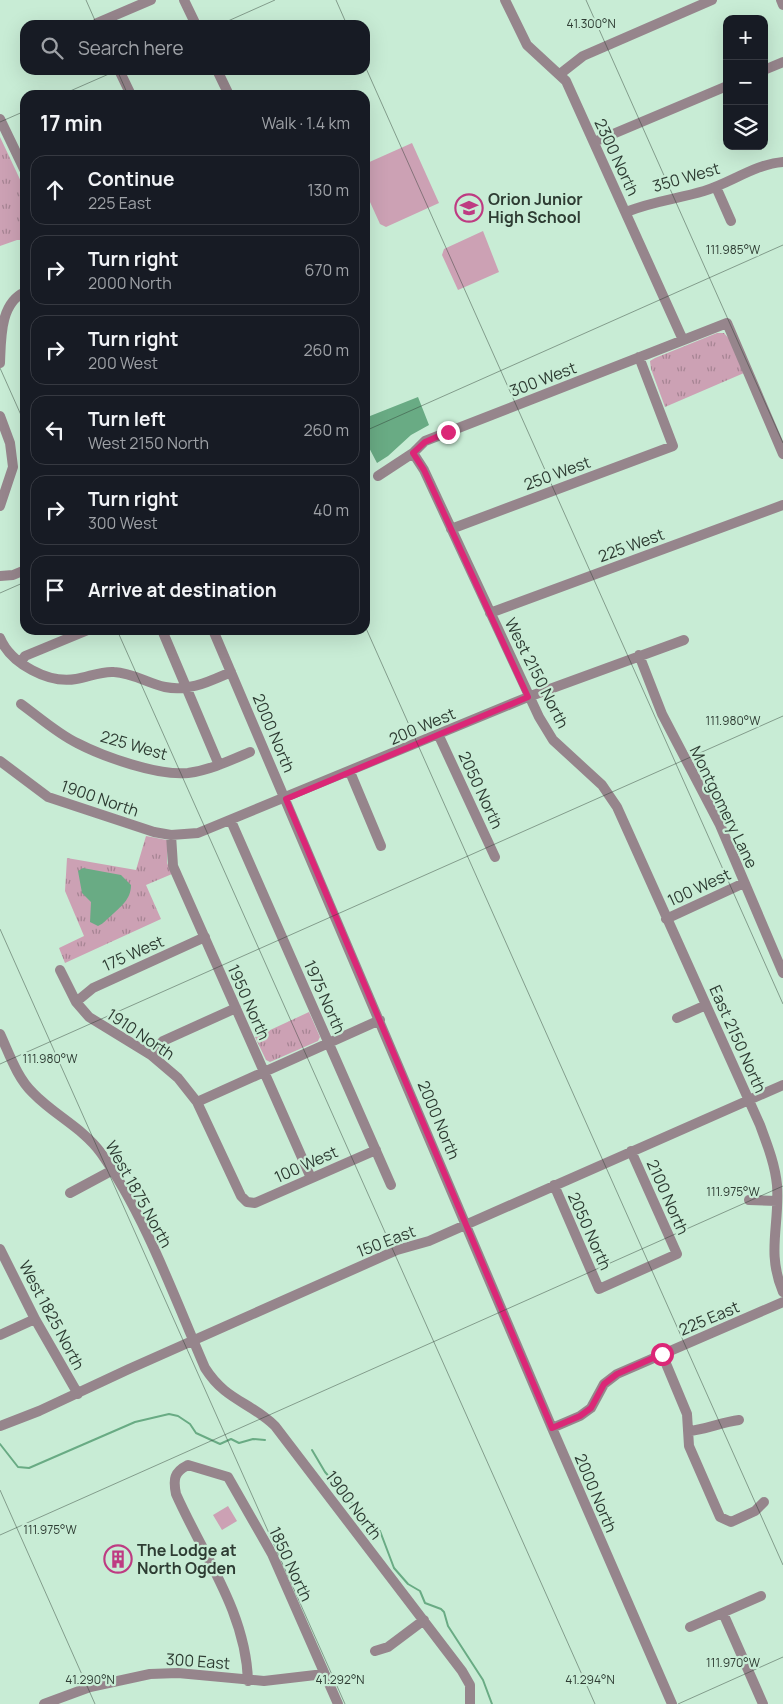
<!DOCTYPE html>
<meta charset="utf-8">
<style>
:root{--surface:#171b24;--page:#20242c;--text:#f1f3f6;--muted:#9ea1a6;--line:#363941}
body{margin:0;font-family:Manrope,sans-serif;background:var(--page);color:var(--text)}
.controls{position:absolute;right:15px;top:15px;display:grid;overflow:hidden;border-radius:10px;box-shadow:0 5px 20px #0002}
.controls button{width:45px;height:45px;display:grid;place-items:center;padding:0;border:0;border-bottom:1px solid var(--line);background:var(--surface);color:var(--text);font:25px sans-serif}
.stop{position:absolute;width:15px;height:15px;margin:-11px;border:4px solid #db2777;border-radius:50%;background:#fff}
.stop.end{background:#db2777;border-color:#fff;box-shadow:0 1px 5px #0008}
.list{margin:0;padding:0;list-style:none}
h2{display:flex;justify-content:space-between;align-items:center;height:65px;margin:0;padding:0 20px;font-size:21px}
h2 small{font-size:16px;font-weight:400;color:var(--muted)}
.list li{display:grid;grid-template-columns:32px 1fr auto;gap:15px;align-items:center;box-sizing:border-box;height:70px;margin:0 10px 10px;padding:0 10px;border:1px solid var(--line);border-radius:15px}
.list b{display:block;font-size:19px;white-space:nowrap}
.list p{margin:0;font-size:16px;white-space:nowrap;color:var(--muted)}
.list em{font-size:16px;font-style:normal;color:var(--muted)}
.icon{flex:none;width:28px;height:28px;fill:none;stroke:currentColor;stroke-width:2;stroke-linecap:round;stroke-linejoin:round}
.map{position:relative;flex:none;width:783px;height:1704px;overflow:hidden}
.search{position:absolute;background:var(--surface);box-shadow:0 5px 20px #0002;left:20px;top:20px;width:350px;height:55px;display:flex;align-items:center;gap:12px;box-sizing:border-box;padding:0 18px;border-radius:15px;color:var(--muted);font-size:19px}
.panel{position:absolute;background:var(--surface);box-shadow:0 5px 20px #0002;left:20px;top:90px;width:350px;height:545px;border-radius:15px}
.map>svg:first-child{display:block}
.grass{fill:url(#grass-tufts)}
.garden{fill:#cca1b4}
.water{fill:#69ab84}
.lines{fill:none;stroke-linecap:round;stroke-linejoin:round}
.stream{stroke:#69ab84;stroke-width:2}
.minor{stroke:#96858c;stroke-width:10}
.route{stroke:#db2777;stroke-width:6}
.ticks{fill:none;stroke:#2e3c33;stroke-width:1;stroke-opacity:0.45}
.labels{text-anchor:middle;dominant-baseline:central;stroke-width:4.5;stroke-linejoin:round;paint-order:stroke}
.street-label{font-size:16px;fill:#2e3c33;stroke:#c8ecd5}
.poi-label{font-size:16px;font-weight:bold;fill:#2e3c33;stroke:#c8ecd5;text-anchor:start}
.ticks-label{font-size:12px;text-anchor:middle;fill:#2e3c33;stroke:#c8ecd5;stroke-width:4.5;stroke-linejoin:round;paint-order:stroke}
</style>
<div class="map">
<svg width="783" height="1704" viewBox="0 0 783 1704">
<defs>
<pattern id="grass-tufts" width="24" height="20" patternUnits="userSpaceOnUse" patternTransform="scale(1.25)"><rect width="24" height="20" fill="#cca1b4"/><path d="M3 7l-1-3M5 7V3M7 7l1-3M15 17l-1-3M17 17v-4M19 17l1-3" fill="none" stroke="#a68493"/></pattern>
</defs>
<rect width="100%" height="100%" fill="#c8ecd5"/>
<path class="grass" d="M0,137l25,53v50h-8l-17,6z
M717,333h7l6,7 14,33 -79,34 -14,-38 -1,-8 5,-3z
M146,836l21,4v23l5,11 -26,11 15,34 -96,44 -6,-15 25,-12 -19,-45 2,-33 69,12z
M309,1012l11,25 -2,4 -48,21 -4,-2 -11,-23z"/>
<path class="garden" d="M412,143l27,60 -53,24 -6,-3 -15,-33v-27z
M483,231l16,41 -41,18 -16,-35 2,-6z
M228,1506l9,15 -15,9 -9,-15z"/>
<path class="water" d="M418,397l11,28 -18,10 -23,21 -11,7 -12,-23v-22z
M83,868l38,7 10,10c0,15 -11,22 -20,31 -6,4 -6,7 -13,10l-8,-4 1,-20 -9,-9 -4,-22z"/>
<g class="lines">
<path class="stream" d="M0,1444l18,23 11,1 106,-46 34,-8 9,2 12,8 6,9 24,11 11,-5 8,4 14,-4 12,1
M312,1450l13,22 45,52 10,7 14,37 14,16 12,7 5,12 16,6 3,3 4,14 35,54 9,24"/>
<path class="minor" d="M184,0l12,25
M505,0l22,45 39,36 117,259
M781,0l2,5
M98,25l-1,-2 54,-23
M119,70l12,25
M217,70l12,25
M764,70l19,-8
M560,74l23,-18 129,-56
M0,119l25,52
M594,142l133,-56
M716,187l15,34
M626,212c27,-11 51,-13 78,-21 27,-8 51,-27 79,-29
M0,363c1,-25 0,-60 25,-71
M0,416l10,27 3,24 -13,39
M413,453l11,17 115,247 14,23 49,45 15,22 143,318c7,19 15,39 17,60 3,40 -11,67 6,107
M378,476l35,-23 12,-12 302,-118 56,131
M451,529l222,-83 -34,-89
M0,576l13,-1 12,-5
M490,613l293,-108
M162,630l57,135
M213,630l339,798 120,276
M0,638c11,26 49,46 76,41 13,-2 25,-8 38,-7 19,1 33,11 51,15 24,5 45,-6 66,-15
M639,655l23,59 58,111 63,148
M21,662l4,-6 63,-26
M21,704c18,13 37,30 56,39 27,14 81,33 111,30 22,-3 41,-12 62,-21
M439,736l56,121
M0,761l48,36 106,35 17,3 27,-2 330,-136 156,-57
M350,772l31,74
M231,821l160,364
M171,835l2,31 138,312
M666,919l78,-36
M60,970l16,32 13,15 62,38 27,23 19,24 44,94 6,6 8,1 121,-53
M76,1002l17,-14 112,-51
M677,1018l29,-13
M0,1034c9,19 17,44 33,59 21,22 50,35 68,60 44,62 74,146 104,215 21,33 44,33 70,58l187,245 8,14v19
M151,1055l12,-14 73,-33
M197,1102l183,-82
M554,1185l45,104 78,-35 -46,-103
M70,1193l41,-22
M749,1200l28,1
M0,1249l35,70 43,75
M0,1335l35,-16
M662,1354l25,60 2,32 31,71 11,5 24,-11 9,-9
M0,1426l39,-15 90,-42 268,-119 32,-9 354,-156
M552,1428l28,-12 11,-8 13,-24 13,-10 166,-72
M688,1431c18,-1 33,-9 51,-11
M723,1613l40,91
M690,1627l71,-31
M375,1651l13,-4 36,-27
M248,1681c-2,-69 -45,-126 -72,-187 -3,-15 -2,-22 12,-29l40,12 44,77 66,150
M44,1704l46,-17 60,-13 28,-1 86,8 60,-7"/>
</g>
<g class="lines">
<path class="route" d="M448,432l-23,10 -12,11 11,17 104,227 -242,102 266,629 28,-12 11,-8 13,-24 13,-10 45,-20"/>
</g>
<path class="ticks" d="M86,0l11,25M336,0l11,25M586,0l197,443M219,25l56,-25M365,66l418,938M117,70l11,25M61,95l57,-25M0,122l25,-11M0,368l25,56M365,431l418,-186M0,593l25,-11M365,626l418,939M117,630l478,1074M0,929l345,775M0,1064l783,-348M0,1490l95,214M0,1535l783,-349M678,1704l105,-47"/>
<defs>
<g id="school-ring" transform="scale(1.4375)"><circle r="9.5" fill="#c8ecd5" stroke="#be3b82" stroke-width="1.5"/><path d="M0-5L7-2L0 1L-7-2ZM-4 1L0 2.5L4 1V4Q0 6-4 4Z" fill="#be3b82"/></g>
<g id="building-ring" transform="scale(1.4375)"><circle r="9.5" fill="#c8ecd5" stroke="#be3b82" stroke-width="1.5"/><path d="M-4-6H4V6H1V3H-1V6H-4ZM-2.5-4.3h1.7v1.8h-1.7ZM.8-4.3h1.7v1.8H.8ZM-2.5-1h1.7V.8h-1.7ZM.8-1h1.7V.8H.8Z" fill="#be3b82"/></g>
</defs>
<g fill-rule="evenodd">
<use href="#school-ring" x="469" y="208"/>
<use href="#building-ring" x="118" y="1559"/>
</g>
<g class="labels">
<g class="street-label">
<text transform="translate(617 157) rotate(65)">2300 North</text>
<text transform="translate(686 177) rotate(-16)">350 West</text>
<text transform="translate(543 379) rotate(-21)">300 West</text>
<text transform="translate(557 473) rotate(-20)">250 West</text>
<text transform="translate(631 545) rotate(-20)">225 West</text>
<text transform="translate(537 673) rotate(63)">West 2150 North</text>
<text transform="translate(422 726) rotate(-23)">200 West</text>
<text transform="translate(274 733) rotate(67)">2000 North</text>
<text transform="translate(134 745) rotate(16)">225 West</text>
<text transform="translate(481 790) rotate(65)">2050 North</text>
<text transform="translate(100 798) rotate(19)">1900 North</text>
<text transform="translate(724 807) rotate(64)">Montgomery Lane</text>
<text transform="translate(699 887) rotate(-25)">100 West</text>
<text transform="translate(133 953) rotate(-24)">175 West</text>
<text transform="translate(325 997) rotate(66)">1975 North</text>
<text transform="translate(249 1002) rotate(66)">1950 North</text>
<text transform="translate(141 1034) rotate(34)">1910 North</text>
<text transform="translate(738 1039) rotate(66)">East 2150 North</text>
<text transform="translate(439 1120) rotate(67)">2000 North</text>
<text transform="translate(306 1164) rotate(-24)">100 West</text>
<text transform="translate(139 1194) rotate(61)">West 1875 North</text>
<text transform="translate(668 1197) rotate(66)">2100 North</text>
<text transform="translate(590 1231) rotate(66)">2050 North</text>
<text transform="translate(386 1241) rotate(-21)">150 East</text>
<text transform="translate(52 1315) rotate(62)">West 1825 North</text>
<text transform="translate(709 1318) rotate(-23)">225 East</text>
<text transform="translate(596 1493) rotate(67)">2000 North</text>
<text transform="translate(354 1505) rotate(53)">1900 North</text>
<text transform="translate(291 1564) rotate(65)">1850 North</text>
<text transform="translate(198 1661) rotate(4)">300 East</text>
</g>
<g class="poi-label">
<text x="488" y="199">Orion Junior<tspan x="488" dy="18">High School</tspan></text>
<text x="137" y="1550">The Lodge at<tspan x="137" dy="18">North Ogden</tspan></text>
</g>
</g>
<g class="ticks-label">
<text x="591" y="28">41.300°N</text>
<text x="733" y="254">111.985°W</text>
<text x="733" y="725">111.980°W</text>
<text x="50" y="1063">111.980°W</text>
<text x="733" y="1196">111.975°W</text>
<text x="50" y="1534">111.975°W</text>
<text x="733" y="1667">111.970°W</text>
<text x="90" y="1684">41.290°N</text>
<text x="340" y="1684">41.292°N</text>
<text x="590" y="1684">41.294°N</text>
</g>
</svg>
<div class="controls">
<button>+</button>
<button>−</button>
<button><svg class="icon" aria-label="layers" viewBox="0 0 24 24"><path d="M12 4l9 5-9 5-9-5zM3 14l9 5 9-5"/></svg></button>
</div>
<div class="stop" style="left:662px;top:1354px"></div>
<div class="stop end" style="left:448px;top:432px"></div>
<div class="search"><svg class="icon" aria-label="search" viewBox="0 0 24 24"><circle cx="10" cy="10" r="6"/><path d="M15 15l6 6"/></svg>Search here</div>
<section class="panel">
<h2>17 min<small>Walk · 1.4 km</small></h2>
<ul class="list">
<li><svg class="icon" aria-label="ahead" viewBox="0 0 24 24"><path d="M12 20V5M6 11l6-6 6 6"/></svg><div><b>Continue</b><p>225 East</p></div><em>130 m</em></li>
<li><svg class="icon" aria-label="right" viewBox="0 0 24 24"><path d="M7 20v-9h11M14 6l5 5-5 5"/></svg><div><b>Turn right</b><p>2000 North</p></div><em>670 m</em></li>
<li><svg class="icon" aria-label="right" viewBox="0 0 24 24"><path d="M7 20v-9h11M14 6l5 5-5 5"/></svg><div><b>Turn right</b><p>200 West</p></div><em>260 m</em></li>
<li><svg class="icon" aria-label="left" viewBox="0 0 24 24"><path d="M17 20v-9H6M10 6l-5 5 5 5"/></svg><div><b>Turn left</b><p>West 2150 North</p></div><em>260 m</em></li>
<li><svg class="icon" aria-label="right" viewBox="0 0 24 24"><path d="M7 20v-9h11M14 6l5 5-5 5"/></svg><div><b>Turn right</b><p>300 West</p></div><em>40 m</em></li>
<li><svg class="icon" aria-label="arrive" viewBox="0 0 24 24"><path d="M6 21V4h12l-3 4 3 4H6"/></svg><div><b>Arrive at destination</b></div></li>
</ul>
</section>
</div>
